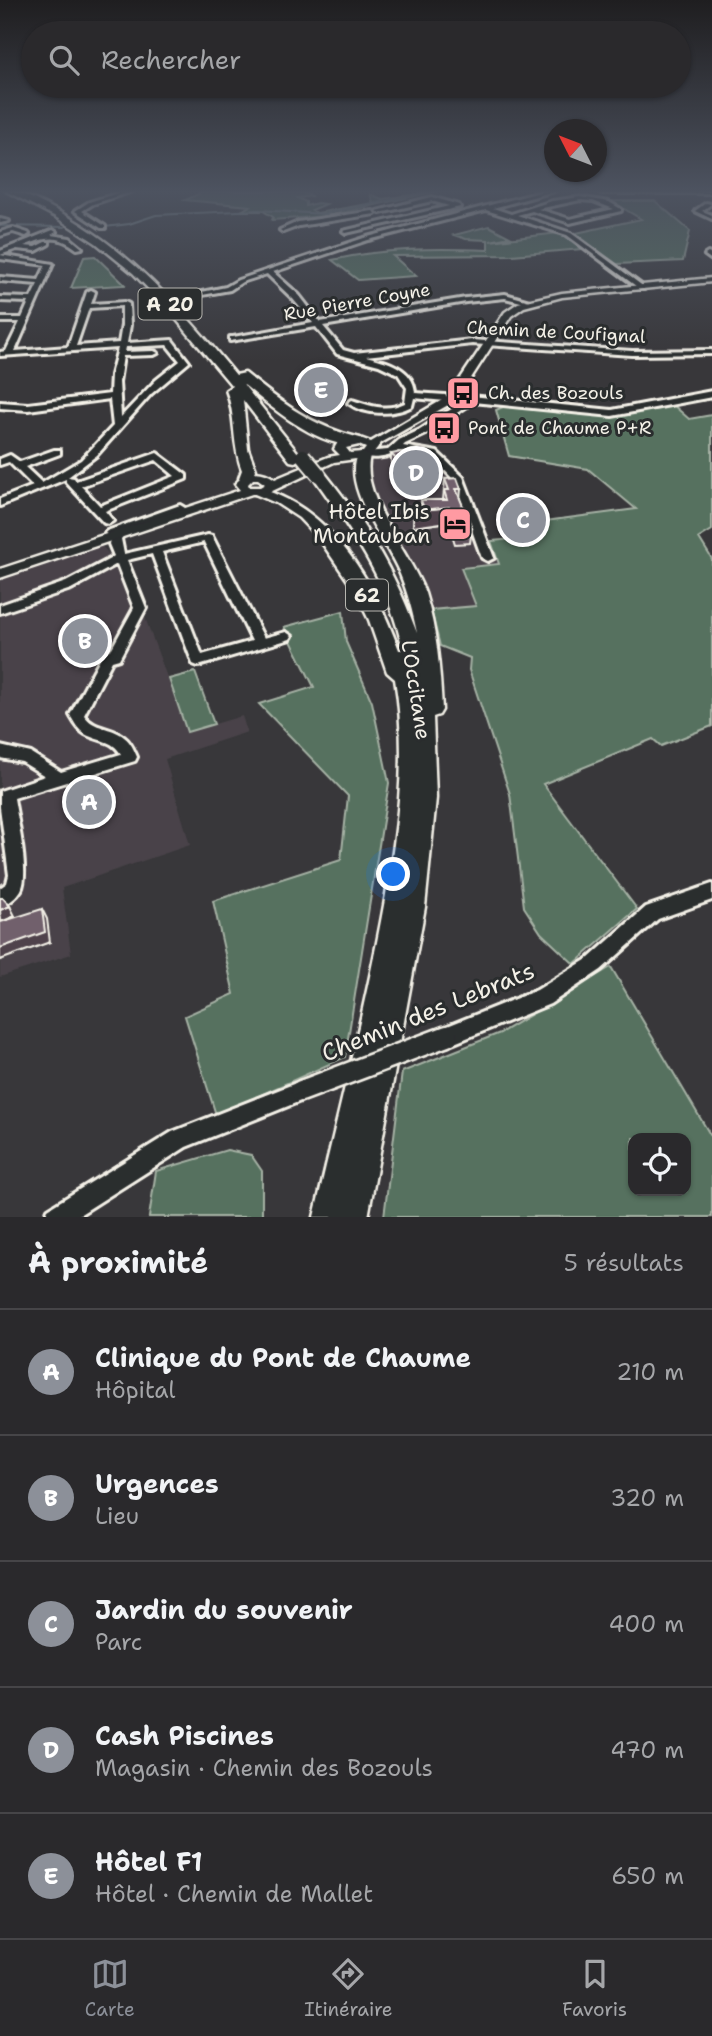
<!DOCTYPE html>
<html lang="fr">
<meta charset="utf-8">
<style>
:root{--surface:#2a292c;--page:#323134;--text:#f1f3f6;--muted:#a5a6a9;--line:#464548;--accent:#8c9099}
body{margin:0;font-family:"Shantell Sans",sans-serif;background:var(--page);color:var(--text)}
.controls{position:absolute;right:21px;bottom:21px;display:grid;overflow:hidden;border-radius:14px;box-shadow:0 2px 5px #0004}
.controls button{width:63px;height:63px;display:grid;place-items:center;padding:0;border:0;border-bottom:2px solid var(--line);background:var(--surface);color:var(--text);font:35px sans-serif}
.compass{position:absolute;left:544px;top:119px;width:63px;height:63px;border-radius:50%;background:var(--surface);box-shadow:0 2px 5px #0004;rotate:312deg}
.you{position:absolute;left:394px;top:875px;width:24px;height:24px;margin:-18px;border:5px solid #fff;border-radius:50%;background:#1a73e8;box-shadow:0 0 0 10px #1a73e833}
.badge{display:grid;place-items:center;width:46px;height:46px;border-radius:50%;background:var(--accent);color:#fff;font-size:23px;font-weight:700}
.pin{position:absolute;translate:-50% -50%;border:4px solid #fff;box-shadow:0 2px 7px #0006}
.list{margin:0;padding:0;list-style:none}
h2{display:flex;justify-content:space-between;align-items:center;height:91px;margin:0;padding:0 28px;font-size:30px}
h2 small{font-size:23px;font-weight:400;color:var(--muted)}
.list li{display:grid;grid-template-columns:46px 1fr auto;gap:21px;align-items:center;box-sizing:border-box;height:126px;padding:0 28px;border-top:2px solid var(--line)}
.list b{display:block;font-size:26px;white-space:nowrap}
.list p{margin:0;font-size:23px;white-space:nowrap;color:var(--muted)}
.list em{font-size:23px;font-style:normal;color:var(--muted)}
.icon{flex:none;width:38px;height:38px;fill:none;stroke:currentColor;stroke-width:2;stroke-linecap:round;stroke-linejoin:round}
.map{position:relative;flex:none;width:712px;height:1217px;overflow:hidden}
.search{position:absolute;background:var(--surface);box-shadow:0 2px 5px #0004;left:21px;right:21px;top:21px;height:77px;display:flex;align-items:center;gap:18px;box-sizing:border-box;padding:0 24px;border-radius:38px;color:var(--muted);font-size:26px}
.sheet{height:721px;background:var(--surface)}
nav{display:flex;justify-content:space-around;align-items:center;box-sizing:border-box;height:98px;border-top:2px solid var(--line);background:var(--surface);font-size:19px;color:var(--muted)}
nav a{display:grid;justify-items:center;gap:4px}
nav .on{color:var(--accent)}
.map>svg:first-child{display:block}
.built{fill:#494349}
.green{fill:#56715f;stroke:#a5b1a4;stroke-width:2;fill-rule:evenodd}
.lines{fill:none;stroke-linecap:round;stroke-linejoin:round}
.stream{stroke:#90a0a1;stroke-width:2}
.minor-casing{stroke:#f4f1e8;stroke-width:6}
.major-casing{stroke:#f4f1e8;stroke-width:5}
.highway-casing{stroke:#f4f1e8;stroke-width:5}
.minor{fill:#2a2d2e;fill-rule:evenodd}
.major{fill:#2a2d2e;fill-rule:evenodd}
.highway{fill:#2a2d2e;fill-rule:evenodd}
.minor-bridge-casing{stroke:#f4f1e8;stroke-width:25;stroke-linecap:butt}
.highway-bridge-casing{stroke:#f4f1e8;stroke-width:18;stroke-linecap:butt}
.minor-bridge{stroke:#2a2d2e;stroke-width:20}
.highway-bridge{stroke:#2a2d2e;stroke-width:14}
.wall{fill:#61535d;stroke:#f4f1e8;stroke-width:2}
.shaded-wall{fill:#4f434c;stroke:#f4f1e8;stroke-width:2}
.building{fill:#71606c;stroke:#f4f1e8;stroke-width:2}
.labels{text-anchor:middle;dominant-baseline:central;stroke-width:6;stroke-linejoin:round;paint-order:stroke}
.far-street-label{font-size:18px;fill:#f4f1e8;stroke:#2a2d2e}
.far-poi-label{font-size:18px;fill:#f4f1e8;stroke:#2a2d2e;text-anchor:start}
.shield{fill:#2a2d2e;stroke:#b7b6b0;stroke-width:2}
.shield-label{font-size:19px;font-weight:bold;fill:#f4f1e8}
.poi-label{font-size:21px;fill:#f4f1e8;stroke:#2a2d2e;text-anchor:end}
.street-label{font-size:21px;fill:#f4f1e8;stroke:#2a2d2e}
.near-street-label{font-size:24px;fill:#f4f1e8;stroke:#2a2d2e}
</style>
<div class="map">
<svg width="712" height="1217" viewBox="0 0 712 1217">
<rect width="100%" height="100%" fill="#38373a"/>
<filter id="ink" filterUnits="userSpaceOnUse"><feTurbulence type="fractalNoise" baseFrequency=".0143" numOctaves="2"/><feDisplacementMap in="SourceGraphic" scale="14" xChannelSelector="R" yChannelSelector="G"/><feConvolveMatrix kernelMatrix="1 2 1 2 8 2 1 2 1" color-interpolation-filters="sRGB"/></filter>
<g filter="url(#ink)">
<path class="built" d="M404,446l33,5 13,9 15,22 35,82 -29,32 5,10 -45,4 -17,-45 -37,-63 -8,-40 29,-8z
M99,544l29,27 59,161 55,-16 5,16 -82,27 25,86 -128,43 9,66 -71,23v-400z"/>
<path class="green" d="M205,191h93l14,5 -14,2 8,4v4l11,-3 9,1 -14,6 5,3 56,-10 -3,-9 12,5 55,-8 -110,25 -55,4 1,-3 -10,-6h-22l9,-5 -65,-6z
M611,201h44l35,30 -7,30 -66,3 -23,-16 -82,7 -119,1 23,20 -58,4 -26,-20c52,-12 103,-12 156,-10v-10l-22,-1 -12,-4 35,-9 21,11 -20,4 69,-8 8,2 74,-16z
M95,256l30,29 -54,3 13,-31z
M672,404l17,15 23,-4v115l-13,8 13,21v167l-51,20 -8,-7 -110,45 94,125 -63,55 -33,-31 -17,-26 -14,-113 -41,-124 1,-12 -30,-12 -9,-36 45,-4 -15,-38 38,-4 -8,-23 52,-5 -6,-14 99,-13 -48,-40 -79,-13 -13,-46 9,-4 115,8z
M343,611l3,31 26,60 17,81 -44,274 -129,58 -31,-99 49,-22 -21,-93 128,-41 7,-64 -89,-92 55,-17 -30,-60z
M195,672l19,52 -27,8 -18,-53z
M611,967l101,171v79h-328l18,-145 98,-39zM633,1138h53v53h-53z
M227,1150l24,5 11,16v46h-113l7,-46z"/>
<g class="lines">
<path class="stream" d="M0,226l65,1
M105,227l24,-3 27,-9 102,-5 66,4 109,-23"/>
<g class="minor-casing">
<path id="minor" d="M124,191h9l-40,13 -11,7 23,15v2h-4l-26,-17 14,-9z
M544,191h10l-61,17 18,6 41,-13 28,-4 29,5 12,7v2l-51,12 -38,-12 -15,4 54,18 73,54v2h-4l-73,-54 -81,-25 -118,30 -95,32 26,23 21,27 146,-24 39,-4 28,8 -4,2 -24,-6 -39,4 -143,24 20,24 11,3 118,-13 160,11 80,-1v4l-80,1 -160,-11 -106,12c20,5 48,12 49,37l30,2 4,3 -4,3 -31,-3 -2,8c-19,10 -47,9 -64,-3l4,-3c18,6 35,12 53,3l2,-15 -9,-14 -19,-9 -42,-11 -21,-27 -86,14v-4h3l80,-14 -20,-24 -26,-25 -25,8 -12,8 -39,7 -4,-2 39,-8 12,-7 126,-42zM580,200l13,1 21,8 -44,10 -32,-10z
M598,191h114v2h-111z
M432,197l27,8 1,2 -114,26 -3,-2 106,-25 -17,-5 -52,12 -3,-2z
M706,203l5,1 -9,7 10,4v4l-17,-8z
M373,211l2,3 -76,12 -16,6 -3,-2 18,-8z
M0,219l9,2 -9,2z
M13,228l15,5 1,1 -3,2 -13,-4 -13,4v-4z
M53,230l3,2 -5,3 19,3 12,10 -5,1c-19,-15 -32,-12 -53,-3l11,1 10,-5h4v2l-13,7 -19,-2 -17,6v-4z
M708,253l4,2v5l-7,-5z
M0,255l53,9 -38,87 53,-4 19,-55 4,-2 4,2 -4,12 34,-2 4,2 1,21 -3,18 45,-3 17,22 -38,32 -54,61 -29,22 6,1 2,3 81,-28 29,22v4l-81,32 8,10 -5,3 -4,-1 -38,-41v-3l-66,27v-7l33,-13 -24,-24 -9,3v-6l10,-4 10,7 34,-12h6v4l-35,13 17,16 39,-23 32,-34 -3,-27 -82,11 -28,-2v-6l28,2 82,-10 1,-19 7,-27 -118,8v-4l6,-1 14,-29h-20v-4h22l7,-16 -29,-1v-4l31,1 7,-14 -38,-3v-4l39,3 7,-15 -46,-6zM122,306v19l-3,18 -43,3 13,-38zM167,345l13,16 -24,19 -35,37 -2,-35 4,-26 31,-1 4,-2 -4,-2 -29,1 1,-5zM156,460l19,16 -75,30 -19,-20z
M712,391v6l-100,19 -139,-14 -47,32 -21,10 -2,2 34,6 26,25 31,81 -6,3 -6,-3 -28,-78 -23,-24 -33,-5c-8,7 -29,9 -37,4l5,-3 22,-2 11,-10 21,-10 51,-34 141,14z
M180,505l5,3 -1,2 -61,22 2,2 -4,5 3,15 84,-19 4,1 52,102 22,-6 6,4 -2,3 -92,27 -5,-2 -41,-110 -25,6 19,48 -27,51 -7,2 -28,54c10,15 27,11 40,22 7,5 10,13 13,20l-2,4 -121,37c3,20 16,75 7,92 -4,7 -13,14 -21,17v-19l7,-5 2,-8 -9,-68v-16l45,-15 -23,-14 -22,-4v-12l31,7 30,19 60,-18c-9,-15 -22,-12 -36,-20 -7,-4 -11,-12 -15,-19l32,-60 10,-7 22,-40 -17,-44 -46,25 -71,24v-8l66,-23 44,-23 4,-3 -5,-12 2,-8 -6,-3 2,-2zM204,542l48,99 -50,14 -40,-103z
M712,884v16l-54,19 -57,51 -51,34 -103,42 -7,-3 -3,-7 3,-7 97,-39 52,-32 57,-51z
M301,1081l7,3 3,7 -3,7 -122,49 -110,70h-31l3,-8 124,-77z"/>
</g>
<g class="major-casing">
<path id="major" d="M712,278v4l-150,15 -38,10 -13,9 -54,84 -76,43 -11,14 -36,5 -68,32h-14l-252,84v-9l240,-79 -5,-6c13,-14 25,-15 40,-5l53,-22 12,-2 -6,-6 4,-7 22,-4 11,4 78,-46 56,-84 13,-9 44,-10zM359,445l7,3 -3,4 -13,1 -4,-5zM253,479h5l7,5 -5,3h-11l-1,-3z"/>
</g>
<g class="highway-casing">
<path id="highway" d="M6,191c15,0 27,8 40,14 78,38 136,104 190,170l9,-2c38,31 66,53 115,65v6c-39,7 -90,-38 -117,-60l59,74 -7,4 -5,-1 -47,-61 5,49 8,21 -5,11h-10l-2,-3 3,-8c-11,-29 -5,-53 -16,-80l6,-4 -66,-79 -33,-34 -37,-30 -42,-27z
M363,452l7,4c-11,40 41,98 55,137 12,38 15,77 17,117l-3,5 -6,2 3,81 -11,109 -57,310h-54c21,-91 45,-183 63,-275 17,-86 33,-176 18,-263l-8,-7 -18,-52 -14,-29 -35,-51 -21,-22 -23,-15 -26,-11 7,-4c73,18 118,95 142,162h4c-14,-68 -52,-120 -91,-175l7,-4 5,1c43,54 69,96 93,161 -4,-20 -9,-40 -17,-59 -12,-31 -60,-88 -42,-121z"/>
</g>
<use href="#minor" class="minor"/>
<use href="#major" class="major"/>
<use href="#highway" class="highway"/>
<g class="minor-bridge-casing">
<path id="minor-bridge" d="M301,1091l146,-55"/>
</g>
<g class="highway-bridge-casing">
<path id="highway-bridge" d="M303,456l16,19"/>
</g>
<use href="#minor-bridge" class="minor-bridge"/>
<use href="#highway-bridge" class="highway-bridge"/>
</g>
<path class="wall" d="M338,379v7l-7,9 -8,-2v-7z
M391,454l46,8 -1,10 -6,1 1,11 -16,4 -24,-25z
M445,479l16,10 -1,11 12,28 -2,15 -15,1 -7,-22 -35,5 1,-16 7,-3v-8h22z
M94,636l-7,11 -10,-2 -2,-5z"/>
<path class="shaded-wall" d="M338,379v7l-7,9v-7z
M437,462l-1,10 -14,3 1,-10z
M431,474v10l-16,4 1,-10z
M449,507l-1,15 -35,5 1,-16z
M93,631l1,5 -7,11 -1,-5z
M10,906l5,10 -14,6 -1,-12z
M42,909l5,10 3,23 -50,18v-12z"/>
<path class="building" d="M331,378l7,1 -7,9 -8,-2z
M423,448l14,14 -14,3 8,9 -15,4 -25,-24z
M457,478l4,11h-5l16,39 -16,1 -7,-22 -35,4 9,-5 -2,-6h26l-3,-10h5l-4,-11z
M82,629l11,2 -7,11 -11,-2z
M0,898h3l7,8 -10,4z
M42,909l3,23 -45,16v-32l1,6z"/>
</g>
<linearGradient id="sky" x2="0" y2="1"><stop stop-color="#1f1e20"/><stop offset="0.53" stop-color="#4d5360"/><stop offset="1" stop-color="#4d5360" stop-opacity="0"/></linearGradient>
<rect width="712" height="361" fill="url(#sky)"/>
<defs>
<g id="bus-square" transform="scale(1.75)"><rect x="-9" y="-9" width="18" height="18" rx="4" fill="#ff9aa2" stroke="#2a2d2e"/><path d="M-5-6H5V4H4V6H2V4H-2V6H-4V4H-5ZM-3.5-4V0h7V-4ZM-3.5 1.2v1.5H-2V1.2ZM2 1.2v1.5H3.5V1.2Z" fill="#111"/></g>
<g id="hotel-square" transform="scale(1.75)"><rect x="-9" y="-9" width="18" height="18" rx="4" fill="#ff9aa2" stroke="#2a2d2e"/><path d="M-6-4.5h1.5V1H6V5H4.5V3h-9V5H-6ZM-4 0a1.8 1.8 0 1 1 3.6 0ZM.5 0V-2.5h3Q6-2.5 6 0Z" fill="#111"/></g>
</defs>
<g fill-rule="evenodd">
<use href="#bus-square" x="463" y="393"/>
<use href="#bus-square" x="444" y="428"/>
<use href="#hotel-square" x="455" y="524"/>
</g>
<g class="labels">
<g class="far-street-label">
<text transform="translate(357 302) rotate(-10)">Rue Pierre Coyne</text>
<text transform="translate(556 332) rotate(3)">Chemin de Coufignal</text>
</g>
<g class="far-poi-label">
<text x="488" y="393">Ch. des Bozouls</text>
<text x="468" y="428">Pont de Chaume P+R</text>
</g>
<g class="shield">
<rect x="138.5" y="288.5" width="63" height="31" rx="5"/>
<rect x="346" y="579.5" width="42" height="31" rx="5"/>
</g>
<g class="shield-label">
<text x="170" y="304">A 20</text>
<text x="367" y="595">62</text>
</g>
<g class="poi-label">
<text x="430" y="512">Hôtel Ibis<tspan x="430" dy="24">Montauban</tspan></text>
</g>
<g class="street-label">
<text transform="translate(416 690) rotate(81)">L'Occitane</text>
</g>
<g class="near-street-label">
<text transform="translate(428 1012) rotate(-22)">Chemin des Lebrats</text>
</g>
</g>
</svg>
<div class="controls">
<button><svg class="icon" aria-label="locate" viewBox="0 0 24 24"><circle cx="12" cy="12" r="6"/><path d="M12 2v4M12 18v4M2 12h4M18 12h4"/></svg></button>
</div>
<svg class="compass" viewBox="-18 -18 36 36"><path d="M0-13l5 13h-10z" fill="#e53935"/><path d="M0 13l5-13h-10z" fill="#a5a6a9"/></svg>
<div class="you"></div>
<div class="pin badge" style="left:89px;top:802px">A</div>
<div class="pin badge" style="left:85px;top:641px">B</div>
<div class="pin badge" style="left:523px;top:520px">C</div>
<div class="pin badge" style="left:416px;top:473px">D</div>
<div class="pin badge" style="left:321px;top:390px">E</div>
<div class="search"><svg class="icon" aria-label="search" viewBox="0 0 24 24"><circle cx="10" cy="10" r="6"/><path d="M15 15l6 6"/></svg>Rechercher</div>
</div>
<section class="sheet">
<h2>À proximité<small>5 résultats</small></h2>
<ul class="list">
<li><span class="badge">A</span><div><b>Clinique du Pont de Chaume</b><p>Hôpital</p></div><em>210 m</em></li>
<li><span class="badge">B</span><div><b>Urgences</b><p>Lieu</p></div><em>320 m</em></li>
<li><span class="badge">C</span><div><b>Jardin du souvenir</b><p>Parc</p></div><em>400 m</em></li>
<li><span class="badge">D</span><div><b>Cash Piscines</b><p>Magasin · Chemin des Bozouls</p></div><em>470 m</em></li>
<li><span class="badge">E</span><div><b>Hôtel F1</b><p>Hôtel · Chemin de Mallet</p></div><em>650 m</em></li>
</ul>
</section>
<nav>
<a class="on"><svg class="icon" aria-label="map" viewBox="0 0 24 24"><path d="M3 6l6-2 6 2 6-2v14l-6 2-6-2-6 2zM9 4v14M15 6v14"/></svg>Carte</a>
<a><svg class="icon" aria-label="directions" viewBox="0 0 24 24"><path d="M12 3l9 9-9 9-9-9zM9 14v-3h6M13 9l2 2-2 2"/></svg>Itinéraire</a>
<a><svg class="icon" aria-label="saved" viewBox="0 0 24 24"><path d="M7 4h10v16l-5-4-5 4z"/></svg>Favoris</a>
</nav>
